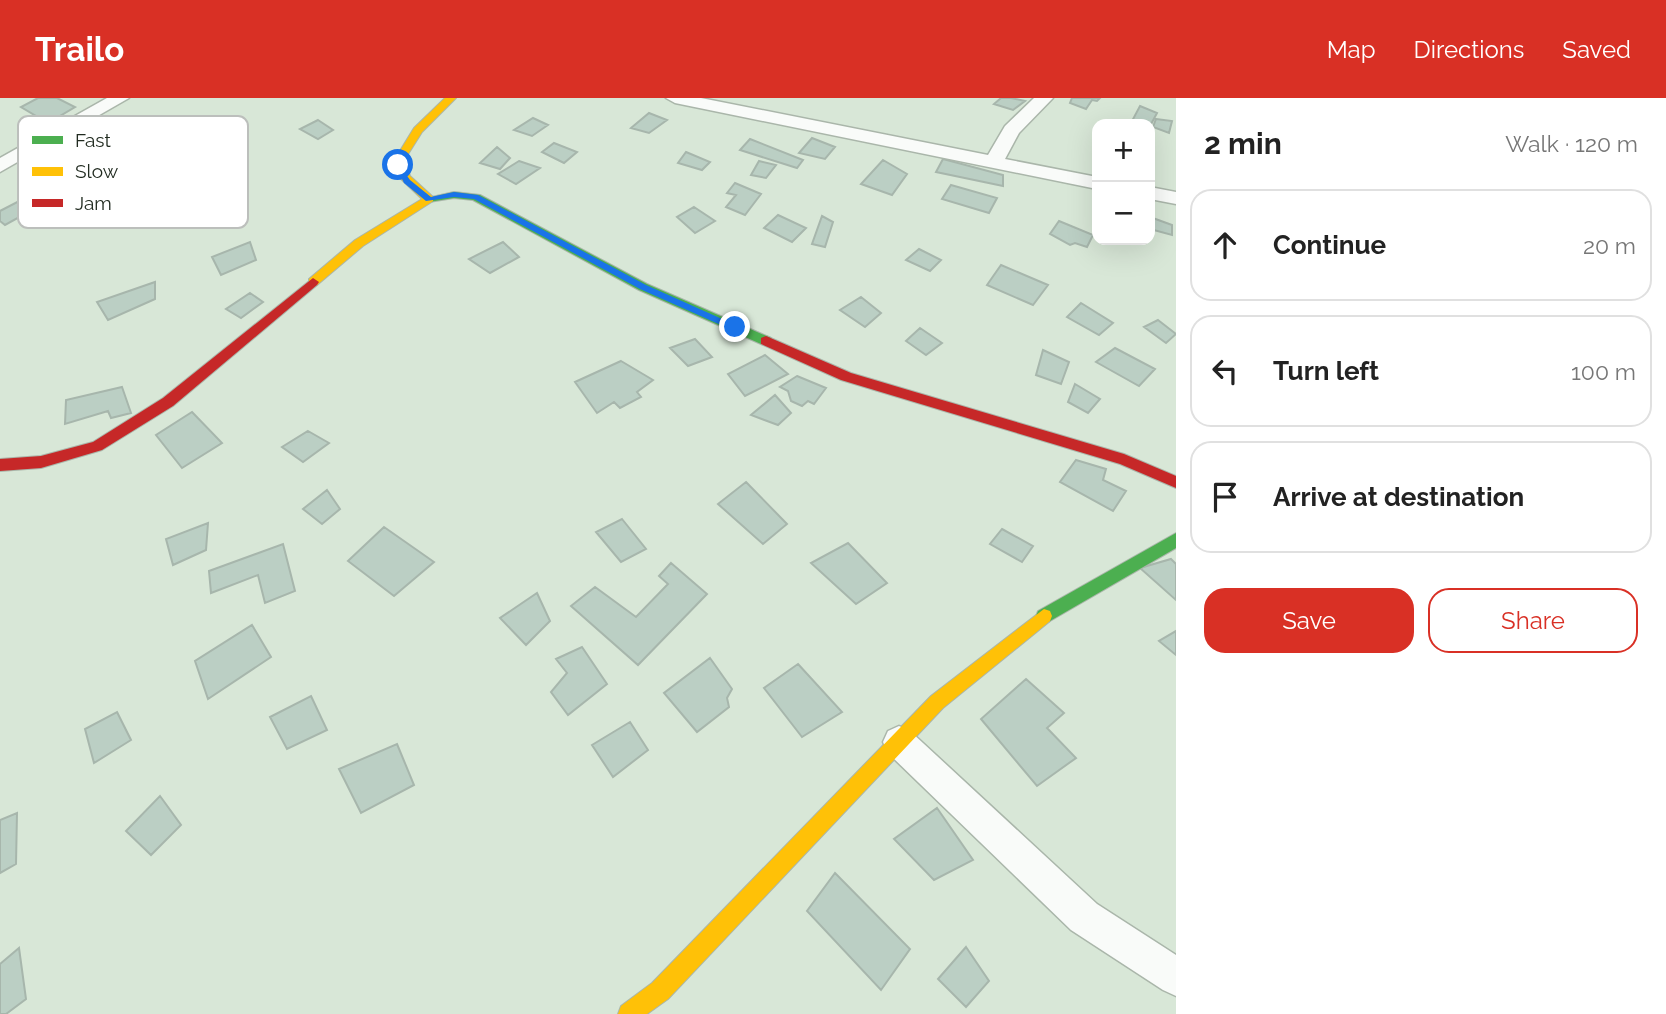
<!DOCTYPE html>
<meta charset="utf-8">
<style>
:root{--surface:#fff;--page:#f6f6f6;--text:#222;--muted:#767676;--line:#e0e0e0;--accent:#d93025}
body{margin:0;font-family:Raleway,sans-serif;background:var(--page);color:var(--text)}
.controls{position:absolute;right:21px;top:21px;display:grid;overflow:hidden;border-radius:14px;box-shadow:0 7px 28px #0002}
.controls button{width:63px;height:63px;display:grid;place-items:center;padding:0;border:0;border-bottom:2px solid var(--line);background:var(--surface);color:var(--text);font:35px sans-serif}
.stop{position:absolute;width:21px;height:21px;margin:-16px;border:5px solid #1a73e8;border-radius:50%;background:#fff}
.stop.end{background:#1a73e8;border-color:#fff;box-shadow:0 2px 7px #0008}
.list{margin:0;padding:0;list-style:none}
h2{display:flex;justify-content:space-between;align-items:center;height:91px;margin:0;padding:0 28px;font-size:30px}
h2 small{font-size:23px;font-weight:400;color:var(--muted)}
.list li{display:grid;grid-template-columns:46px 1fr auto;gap:21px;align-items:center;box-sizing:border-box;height:112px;margin:0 14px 14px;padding:0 14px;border:2px solid var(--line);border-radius:21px}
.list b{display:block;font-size:26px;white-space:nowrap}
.list em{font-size:23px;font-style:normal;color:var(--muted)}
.actions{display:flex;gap:14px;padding:21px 28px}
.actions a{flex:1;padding:16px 0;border:2px solid var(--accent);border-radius:21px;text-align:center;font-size:24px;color:var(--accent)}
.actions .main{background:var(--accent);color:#fff}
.icon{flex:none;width:38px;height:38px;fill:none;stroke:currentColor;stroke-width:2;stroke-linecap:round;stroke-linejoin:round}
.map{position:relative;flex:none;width:1176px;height:916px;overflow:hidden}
header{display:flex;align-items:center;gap:42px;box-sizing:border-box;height:98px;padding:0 35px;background:var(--accent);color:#fff}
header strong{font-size:33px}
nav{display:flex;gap:38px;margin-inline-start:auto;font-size:24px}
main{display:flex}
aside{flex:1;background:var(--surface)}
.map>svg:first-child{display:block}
.building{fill:#bbcfc4;stroke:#a7b6ac;stroke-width:2}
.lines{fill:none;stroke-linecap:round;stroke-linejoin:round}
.street-casing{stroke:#aab6aa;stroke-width:3}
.fast-casing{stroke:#aab6aa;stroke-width:2}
.slow-casing{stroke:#aab6aa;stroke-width:2}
.jam-casing{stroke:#aab6aa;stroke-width:2}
.street{fill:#f9fbf9;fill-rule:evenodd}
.fast{fill:#4caf50;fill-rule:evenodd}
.slow{fill:#ffc107;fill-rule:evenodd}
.jam{fill:#c62828;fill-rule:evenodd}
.route{fill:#1a73e8}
.key{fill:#fff;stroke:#bcbfbc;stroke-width:2}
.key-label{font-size:19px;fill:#212b20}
</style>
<header>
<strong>Trailo</strong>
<nav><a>Map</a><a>Directions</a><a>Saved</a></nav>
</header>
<main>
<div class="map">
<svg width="1176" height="916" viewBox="0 0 1176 916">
<rect width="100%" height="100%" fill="#d8e7d7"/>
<path class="building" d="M38,0h19l18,9 -27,16 -27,-16z
M1001,0h10l14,3 -12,9 -19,-6z
M1072,0h28l-3,3 -5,-1 -6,9 -16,-6z
M1140,8l17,7 -7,13 -18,-5z
M649,15l18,7 -18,13 -18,-5z
M533,20l15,7 -16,11 -18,-6z
M1156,21l16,2 -3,12 -16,-6z
M318,22l15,10 -15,9 -18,-10z
M812,40l23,9 -10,12 -26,-6z
M750,41l53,21 -6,8 -57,-18z
M554,45l23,9 -13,11 -22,-11z
M497,49l13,11 -10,11 -20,-6z
M686,54l24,10 -8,8 -24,-7z
M943,61l60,16v11l-67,-14z
M883,62l24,14 -15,21 -31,-11z
M519,63l21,7 -24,16 -18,-10z
M759,63l17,4 -10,13 -15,-3z
M735,85l26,11 -16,21 -19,-8 10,-12 -9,-2z
M951,87l46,13 -8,15 -47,-14z
M25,100l9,11 -29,16 -5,-4v-10z
M694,109l21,14 -20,12 -18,-16z
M778,117l28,13 -14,14 -28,-14z
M822,118l11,6 -8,25 -13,-3z
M1150,119l22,8v10l-22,-6z
M1059,123l34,14 -6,12 -12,-4 -5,2 -20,-11z
M250,144l6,18 -35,15 -9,-18z
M503,144l16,15 -29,16 -21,-14z
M919,151l22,11 -11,11 -24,-11z
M1001,167l47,20 -15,20 -46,-20z
M155,184v17l-47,21 -11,-18z
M250,195l13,9 -22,16 -15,-9z
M861,199l20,16 -16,14 -25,-17z
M1081,205l32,20 -14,12 -32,-18z
M1158,222l18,14 -10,9 -22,-16z
M920,230l22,15 -16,12 -20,-14z
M695,241l17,18 -24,9 -18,-18z
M1115,250l40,21 -16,17 -43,-24z
M1043,252l26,12 -8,22 -25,-9z
M765,257l23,19 -43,22 -17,-22z
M621,263l32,19 -16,12 4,5 -21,11 -6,-6 -17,11 -22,-31z
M797,278l29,12 -12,16 -6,-3 -6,5 -11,-5 -3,-10 -8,-4z
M1075,286l25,15 -12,14 -20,-11z
M122,289l9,26 -20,5 -3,-7 -43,13 1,-24z
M775,297l16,18 -13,12 -27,-10z
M192,314l30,31 -40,25 -26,-33z
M308,333l21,12 -26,19 -21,-15z
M1076,362l30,9 -3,11 23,11 -13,20 -53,-29z
M746,384l41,42 -24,20 -45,-40z
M327,392l13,19 -18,15 -19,-15z
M622,421l24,30 -25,13 -25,-30z
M208,425l-2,27 -33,15 -7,-26z
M384,429l50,35 -40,34 -46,-35z
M1002,431l31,17 -11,16 -32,-18z
M848,445l39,40 -31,21 -45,-41z
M283,446l12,47 -30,12 -7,-28 -47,18 -2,-22z
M1171,461l5,5v36l-36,-32z
M671,465l36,31 -69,71 -67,-59 24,-19 41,30 32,-33 -9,-8z
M537,495l13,28 -24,24 -26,-27z
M252,527l19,32 -63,42 -13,-38z
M1176,533v24l-17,-14z
M582,549l25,37 -39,31 -17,-23 16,-19 -11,-14z
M710,560l22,31 -5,9 2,9 -32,25 -33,-39z
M798,566l44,48 -40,25 -38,-49z
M1026,581l38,34 -17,15 29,30 -39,28 -56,-67z
M311,598l16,34 -40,19 -17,-32z
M117,614l14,28 -37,23 -9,-34z
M630,624l18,28 -35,27 -21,-32z
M397,646l17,41 -53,28 -22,-44z
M160,698l21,29 -30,30 -25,-24z
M937,710l36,52 -39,20 -40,-41z
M17,715l-1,51 -16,9v-53z
M835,775l75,76 -29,41 -74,-79z
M966,849l23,34 -23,26 -28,-28z
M19,850l7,51 -20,15h-6v-50z"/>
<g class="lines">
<g class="street-casing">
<path id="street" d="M107,0h22l-129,74v-14z
M666,0h35l287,57 17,-29 29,-28h19l-34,35 -14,26 92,18v12l-422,-86z
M1150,89l26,5v12l-26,-5z
M899,628l11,5 187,173 79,51v41l-13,-6 -92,-60 -183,-177 -5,-11 5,-11z"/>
</g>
<g class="fast-casing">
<path id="fast" d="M454,94l26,3 167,89 124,54 1,3 -1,3h-10l-122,-54 -166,-90 -19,-2 -25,4 -6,-3z
M1176,435v15l-126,73 -6,2 -6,-2 -2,-5 2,-5z"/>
</g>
<g class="slow-casing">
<path id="slow" d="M445,0h11l-34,34 -17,27 5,17 23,21v4l-70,45 -46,39h-8v-6l46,-39 67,-41 -21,-20 -6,-20 19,-31z
M1044,511l6,2 2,5 -2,5 -107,87 -275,291 -21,15h-29l3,-8 31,-23 279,-287z"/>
</g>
<g class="jam-casing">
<path id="jam" d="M313,180l6,4 -2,3 -144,121 -71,44 -61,18 -41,3v-12l41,-3 52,-14 70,-44z
M766,238l85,37 273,81 52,22v12l-56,-24 -279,-84 -80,-36v-6z"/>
</g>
<use href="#street" class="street"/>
<use href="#fast" class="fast"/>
<use href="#slow" class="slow"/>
<use href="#jam" class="jam"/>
</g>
<path class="route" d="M398,65l12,17 21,17 23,-5 24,3 168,90 94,42 -8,3 -92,-41 -166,-90 -20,-2 -28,4 -22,-18 -9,-18z"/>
<rect x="18" y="18" width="230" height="112" rx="10" class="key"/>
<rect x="32" y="38" width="31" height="8" fill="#4caf50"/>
<rect x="32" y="69" width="31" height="9" fill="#ffc107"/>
<rect x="32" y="101" width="31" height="8" fill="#c62828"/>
<g class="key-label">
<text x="75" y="49">Fast</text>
<text x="75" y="80">Slow</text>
<text x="75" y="112">Jam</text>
</g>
</svg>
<div class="controls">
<button>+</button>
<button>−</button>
</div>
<div class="stop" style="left:398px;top:67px"></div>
<div class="stop end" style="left:735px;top:229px"></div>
</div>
<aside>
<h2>2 min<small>Walk · 120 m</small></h2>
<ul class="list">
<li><svg class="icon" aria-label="ahead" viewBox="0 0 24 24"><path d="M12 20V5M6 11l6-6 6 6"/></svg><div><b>Continue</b></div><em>20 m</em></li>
<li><svg class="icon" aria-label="left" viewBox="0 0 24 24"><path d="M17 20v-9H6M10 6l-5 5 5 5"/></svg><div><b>Turn left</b></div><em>100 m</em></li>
<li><svg class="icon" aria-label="arrive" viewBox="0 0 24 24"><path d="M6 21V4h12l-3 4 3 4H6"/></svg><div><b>Arrive at destination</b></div></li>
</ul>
<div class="actions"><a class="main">Save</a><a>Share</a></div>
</aside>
</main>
